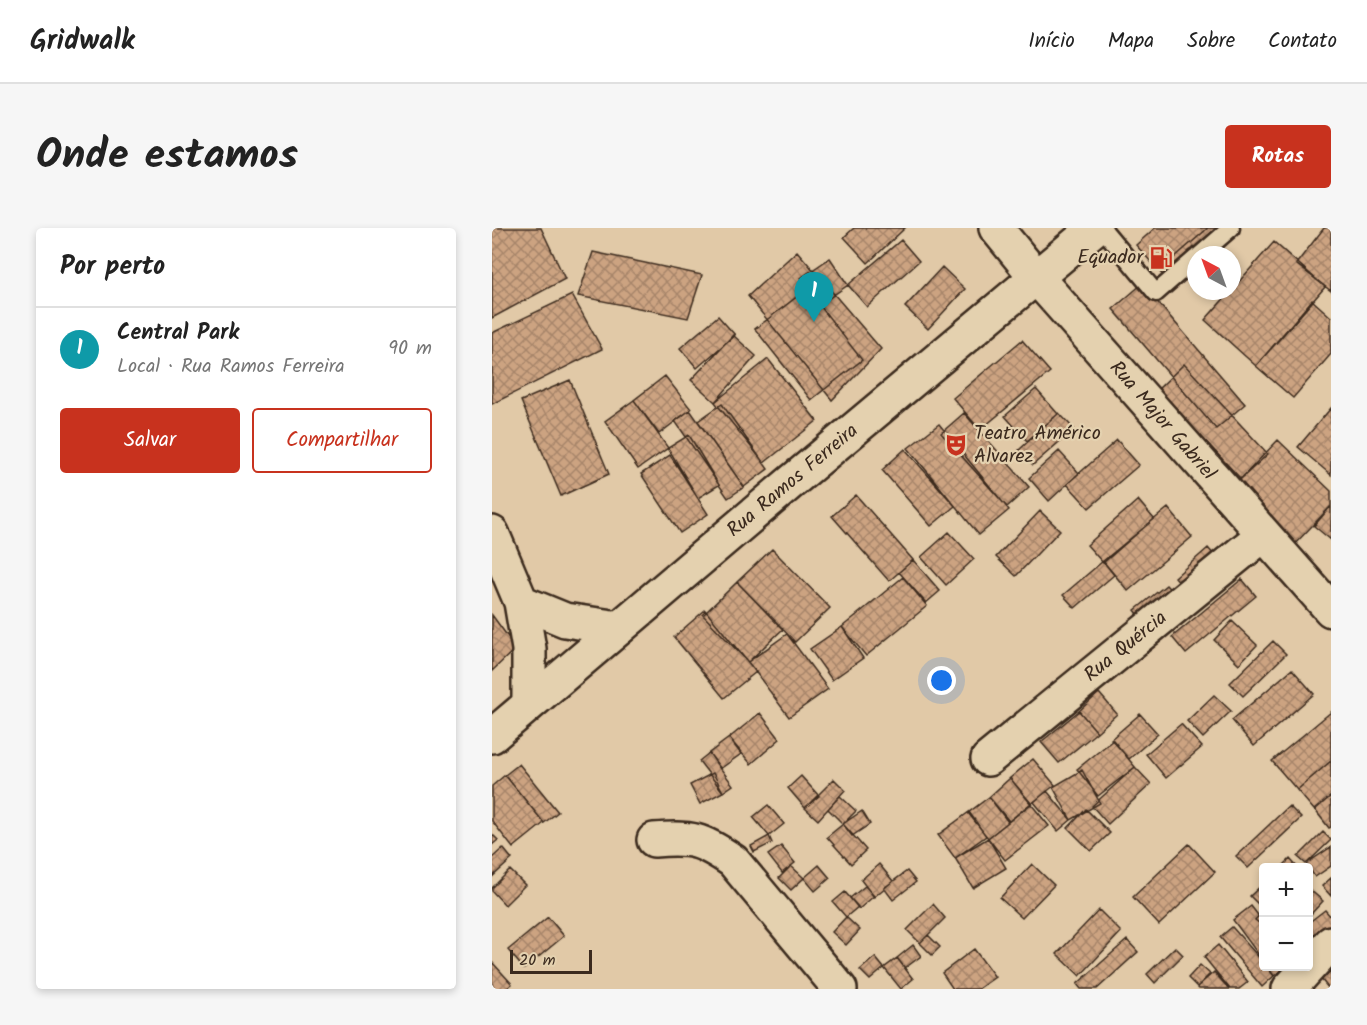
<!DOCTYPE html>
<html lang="pt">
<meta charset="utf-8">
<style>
:root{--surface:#fff;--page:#f6f6f6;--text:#222;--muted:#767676;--line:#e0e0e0;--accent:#c8321e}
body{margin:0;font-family:Kalam,sans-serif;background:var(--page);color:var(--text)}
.controls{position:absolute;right:18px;bottom:18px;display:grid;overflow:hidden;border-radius:6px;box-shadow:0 3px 9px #0003}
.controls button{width:54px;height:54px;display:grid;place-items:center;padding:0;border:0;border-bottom:2px solid var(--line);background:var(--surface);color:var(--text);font:30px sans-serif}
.compass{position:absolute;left:695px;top:18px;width:54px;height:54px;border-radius:50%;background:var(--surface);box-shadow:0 3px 9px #0003;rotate:319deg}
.scale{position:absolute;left:18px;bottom:15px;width:82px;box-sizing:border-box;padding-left:6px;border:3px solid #3b2a1e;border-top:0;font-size:16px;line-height:21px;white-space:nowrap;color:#3b2a1e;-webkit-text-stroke:4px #e4d1af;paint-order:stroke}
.you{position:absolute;left:450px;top:453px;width:21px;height:21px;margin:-15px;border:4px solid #fff;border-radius:50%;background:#1a73e8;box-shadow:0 0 0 9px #1a73e833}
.badge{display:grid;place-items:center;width:39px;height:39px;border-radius:50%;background:var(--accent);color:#fff;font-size:20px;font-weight:700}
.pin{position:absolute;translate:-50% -50px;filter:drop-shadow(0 2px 3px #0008)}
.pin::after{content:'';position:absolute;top:32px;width:21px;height:18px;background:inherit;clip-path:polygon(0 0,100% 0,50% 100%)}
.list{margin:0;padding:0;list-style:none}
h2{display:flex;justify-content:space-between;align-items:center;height:78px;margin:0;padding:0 24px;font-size:26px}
h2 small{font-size:20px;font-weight:400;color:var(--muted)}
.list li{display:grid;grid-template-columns:39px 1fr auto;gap:18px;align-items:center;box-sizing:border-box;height:84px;padding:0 24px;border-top:2px solid var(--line)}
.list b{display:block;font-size:22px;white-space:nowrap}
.list p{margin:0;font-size:20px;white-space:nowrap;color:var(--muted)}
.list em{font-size:20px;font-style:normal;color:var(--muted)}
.actions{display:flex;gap:12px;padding:18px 24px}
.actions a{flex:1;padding:14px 0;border:2px solid var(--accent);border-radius:6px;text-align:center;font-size:21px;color:var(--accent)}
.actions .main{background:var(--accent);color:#fff}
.map{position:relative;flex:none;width:839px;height:761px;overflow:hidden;border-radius:6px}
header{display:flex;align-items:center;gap:36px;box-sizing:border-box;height:84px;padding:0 30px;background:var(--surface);border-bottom:2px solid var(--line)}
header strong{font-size:28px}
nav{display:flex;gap:33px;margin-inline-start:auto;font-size:21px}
.intro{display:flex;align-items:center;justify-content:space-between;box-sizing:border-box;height:144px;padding:0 36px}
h1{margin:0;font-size:42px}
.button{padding:15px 27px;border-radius:6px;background:var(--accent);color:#fff;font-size:21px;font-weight:700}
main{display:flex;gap:36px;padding:0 36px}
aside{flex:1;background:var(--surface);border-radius:6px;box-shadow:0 3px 9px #0003}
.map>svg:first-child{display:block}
.building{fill:url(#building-cross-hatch);stroke:#3b2a1e;stroke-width:1.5}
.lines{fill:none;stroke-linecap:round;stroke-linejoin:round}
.lane-casing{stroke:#3b2a1e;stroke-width:21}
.street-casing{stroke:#3b2a1e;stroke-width:38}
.secondary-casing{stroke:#3b2a1e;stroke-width:38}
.lane{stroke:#e4d1af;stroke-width:16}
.street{stroke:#e4d1af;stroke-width:33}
.secondary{stroke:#e4d1af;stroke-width:33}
.labels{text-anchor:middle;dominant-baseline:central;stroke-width:4.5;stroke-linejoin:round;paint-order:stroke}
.poi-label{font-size:20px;fill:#3b2a1e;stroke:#e4d1af;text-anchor:end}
.street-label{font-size:20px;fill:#3b2a1e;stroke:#e4d1af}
</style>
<header>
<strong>Gridwalk</strong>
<nav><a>Início</a><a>Mapa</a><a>Sobre</a><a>Contato</a></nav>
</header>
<div class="intro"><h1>Onde estamos</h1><a class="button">Rotas</a></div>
<main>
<aside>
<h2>Por perto<small></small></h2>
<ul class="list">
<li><span class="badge" style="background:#0f9aa8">1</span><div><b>Central Park</b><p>Local · Rua Ramos Ferreira</p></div><em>90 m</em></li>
</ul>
<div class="actions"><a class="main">Salvar</a><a>Compartilhar</a></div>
</aside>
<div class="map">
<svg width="839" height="761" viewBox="0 0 839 761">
<defs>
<pattern id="building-cross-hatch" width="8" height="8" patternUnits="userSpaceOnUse" patternTransform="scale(1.5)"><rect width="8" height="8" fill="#cca381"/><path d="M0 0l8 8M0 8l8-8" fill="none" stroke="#a78569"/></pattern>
</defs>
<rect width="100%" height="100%" fill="#e1c9a7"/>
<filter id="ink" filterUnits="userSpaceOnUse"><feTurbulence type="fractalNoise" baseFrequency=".0167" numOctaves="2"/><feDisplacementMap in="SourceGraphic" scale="12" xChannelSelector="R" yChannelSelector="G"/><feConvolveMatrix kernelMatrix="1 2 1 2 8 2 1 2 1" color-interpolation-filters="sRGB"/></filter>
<g filter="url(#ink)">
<path class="building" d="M0,0h49l24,51 -73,39z
M362,0h51l-37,35 -24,-26z
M663,0h53l-49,43 -23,-26z
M663,0h70l-58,52 -31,-35z
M832,0h7v63l-35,-27z
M409,12l18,21 -52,46 -19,-22z
M782,14l51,45 -69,79 -51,-46z
M305,23l84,98 -49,51 -84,-104z
M101,24l109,23 -14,43 -110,-22z
M338,30l18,27 -29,20 -18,-27z
M450,39l23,22 -37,40 -23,-22z
M650,56l103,120 -29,25 -103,-120z
M315,61l55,71 -51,40 -56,-71z
M80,67l30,54 -110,55v-71z
M820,72l19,17v37l-38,44 -37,-32z
M226,88l17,19 -38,33 -17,-20z
M241,107l23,21 -41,46 -24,-22z
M530,112l28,32 -70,58 -27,-32z
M276,131l49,62 -53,42 -49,-61z
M692,136l84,90 -27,25 -84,-89z
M173,148l26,33 -32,25 -25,-34z
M78,152l39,94 -48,22 -40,-95z
M544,161l22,25 -31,27 -22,-25z
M142,172l34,48 -30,21 -33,-48z
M230,176l46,65 -24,18 -46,-66z
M839,180v67l-33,-28z
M198,182l54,77 -16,11 -53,-77z
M472,185l65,74 -22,20 -66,-74z
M567,185l15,16 -41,36 -14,-15z
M447,196l70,86 -30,25 -71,-87z
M197,207l30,50 -21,13 -30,-50z
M625,212l22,25 -50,43 -22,-24z
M786,212l53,51v15l-38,40 -61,-58z
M413,221l50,57 -24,20 -49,-56z
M567,223l20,22 -30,28 -20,-23z
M178,227l38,59 -28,19 -39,-59z
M364,267l57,65 -24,21 -57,-65z
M646,272l16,19 -51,44 -16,-18z
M839,278v34l-17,-14z
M676,280l24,29 -64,54 -25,-30z
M548,283l20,19 -44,46 -20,-19z
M457,304l25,27 -28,26 -25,-28z
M716,320l15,17 -33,29 -15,-17z
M280,321l58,59 -35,34 -58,-60z
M421,332l27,31 -14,12 -27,-31z
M611,333l11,14 -39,33 -12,-13z
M411,349l24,29 -61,50 -24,-29z
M750,351l14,17 -70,58 -14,-17z
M245,354l46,47 -35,33 -45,-47z
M674,357l12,13 -32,26 -11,-14z
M213,382l51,62 -32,26 -50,-61z
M0,387l24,33 -24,23z
M740,393l25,24 -18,19 -25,-24z
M350,399l21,31 -31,22 -22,-31z
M295,406l41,55 -39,28 -41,-55z
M781,413l13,13 -43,42 -13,-13z
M800,441l22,25 -60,52 -22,-26z
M607,465l18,21 -20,18 -18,-21z
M722,467l17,16 -28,27 -16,-17z
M587,483l18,21 -38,31 -18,-21z
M839,484v49l-34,29 -25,-29z
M268,485l20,26 -29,25 -22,-26z
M648,486l18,20 -29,25 -18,-20z
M689,496l21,23 -36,31 -20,-24z
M237,510l12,16 -21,15 -11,-16z
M621,512l22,27 -37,29 -21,-27z
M217,525l24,32 -10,7 -24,-31z
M541,531l22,26 -24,19 -21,-26z
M839,533v35l-17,14 -17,-20z
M27,536l39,48 -14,11 -39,-48z
M643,539l16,17 -43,40 -16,-18z
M590,542l18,33 -29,17 -18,-33z
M221,545l10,19 -23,12 -10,-19z
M13,547l39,48 -31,25 -21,-27v-35z
M309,548l18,20 -14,12 -17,-20z
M518,550l21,25 -22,18 -20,-24z
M342,551l11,11 -27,30 -13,-12z
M555,563l24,29 -13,11 -24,-29z
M348,568l16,15 -13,13 -15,-15z
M839,568v31l-2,1 -14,-18z
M497,569l19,25 -20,16 -20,-25z
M539,576l18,22 -44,34 -17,-22z
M276,577l16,19 -15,12 -16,-19z
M797,578l12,12 -53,50 -12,-12z
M594,581l24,24 -19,18 -23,-23z
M370,583l8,13 -18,12 -9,-12z
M477,584l17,24 -31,22 -17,-23z
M351,596l23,26 -15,14 -24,-27z
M831,604l8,8 -25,24 -8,-7z
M0,606l6,6 -6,5z
M277,608l3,7 -18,9 -3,-6z
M496,610l18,30 -33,20 -18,-30z
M697,616l26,28 -56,53 -26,-28z
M289,618l14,17 -13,10 -14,-18z
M839,619v19l-16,11 -9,-13z
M11,620l9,11 -20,18v-19z
M798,631l8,9h-17z
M387,636l14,17 -19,16 -13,-17z
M540,636l22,21 -32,33 -22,-20z
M327,637l11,13 -15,13 -11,-13z
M299,638l13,12 -13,12 -12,-12z
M18,642l15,15 -20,20 -13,-14v-3z
M415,643l9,11 -23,18 -9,-12z
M839,650v18l-9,-10z
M772,655v20l-4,3 -10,-10z
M373,658l9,10 -15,13 -9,-11z
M816,660l15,13 -15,16z
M353,664l13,15 -12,10 -13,-15z
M441,676l12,14 -25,25 -13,-13z
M759,678l13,17v39l-31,-42z
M607,682l22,22 -41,44 -23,-22z
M772,682v17l-9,-7z
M833,682l6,7v9l-23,17v-20z
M56,689l16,19 -40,33 -16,-19z
M354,689l14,13 -14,15 -14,-13z
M740,699l32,36v3h2l8,10 -12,11 -42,-50z
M436,707l12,12 -8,8 -12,-12z
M635,712l11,12 -41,37h-16l-4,-5z
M421,717l8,11 -16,12 -8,-10z
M726,717l30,37 -9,7h-9l-26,-32z
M683,719l8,8 -28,28 -8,-9z
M482,721l21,28 -17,12h-25l-11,-16z
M383,729l9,11 -14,12 -10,-10z
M405,730l16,21 -12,10 -17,-21z
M0,734l20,22 -6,5h-14z
M708,737l10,9 -13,13 -9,-9z
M775,738h20l-13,10z
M839,743v18h-2l-8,-10z
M722,744l15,17h-30l-2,-2z"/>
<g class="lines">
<g class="lane-casing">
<path id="lane" d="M610,0l54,65 40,-35
M708,27l31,-27"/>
</g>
<g class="street-casing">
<path id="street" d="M0,305l29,69 8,47v55
M29,374l44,18 54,8
M496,531l275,-224
M162,612c38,-3 47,-1 79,21l107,128
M797,761l42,-46"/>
</g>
<g class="secondary-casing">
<path id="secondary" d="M504,0l40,49 295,333
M0,508l298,-253 305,-255"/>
</g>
<use href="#lane" class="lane"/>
<use href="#street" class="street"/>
<use href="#secondary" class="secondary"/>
</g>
</g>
<defs>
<g id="fuel-bare" transform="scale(1.8)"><path d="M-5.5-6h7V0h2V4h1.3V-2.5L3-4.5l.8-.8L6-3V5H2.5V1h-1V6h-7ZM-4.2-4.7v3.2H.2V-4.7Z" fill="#c8321e" stroke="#e4d1af" stroke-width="2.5" paint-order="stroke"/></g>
<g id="theatre-bare" transform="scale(1.8)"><path d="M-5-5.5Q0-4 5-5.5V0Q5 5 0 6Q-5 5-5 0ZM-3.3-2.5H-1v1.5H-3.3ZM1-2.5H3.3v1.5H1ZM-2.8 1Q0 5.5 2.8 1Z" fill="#c8321e" stroke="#e4d1af" stroke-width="2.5" paint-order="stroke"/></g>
</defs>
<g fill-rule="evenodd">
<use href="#fuel-bare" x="669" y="30"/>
<use href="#theatre-bare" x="464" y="217"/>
</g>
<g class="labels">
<g class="poi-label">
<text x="651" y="30">Equador</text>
<text x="482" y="206" text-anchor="start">Teatro Américo<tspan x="482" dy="23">Alvarez</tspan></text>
</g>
<g class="street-label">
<text transform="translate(670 193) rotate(49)">Rua Major Gabriel</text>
<text transform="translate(301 253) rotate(-40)">Rua Ramos Ferreira</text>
<text transform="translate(634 419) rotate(-39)">Rua Quércia</text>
</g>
</g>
</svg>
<div class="controls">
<button>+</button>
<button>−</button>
</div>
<svg class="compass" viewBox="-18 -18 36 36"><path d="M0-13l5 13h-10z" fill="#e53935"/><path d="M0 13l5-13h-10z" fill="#767676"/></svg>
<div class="scale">20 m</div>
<div class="you"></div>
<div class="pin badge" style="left:322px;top:94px;background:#0f9aa8">1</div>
</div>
</main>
